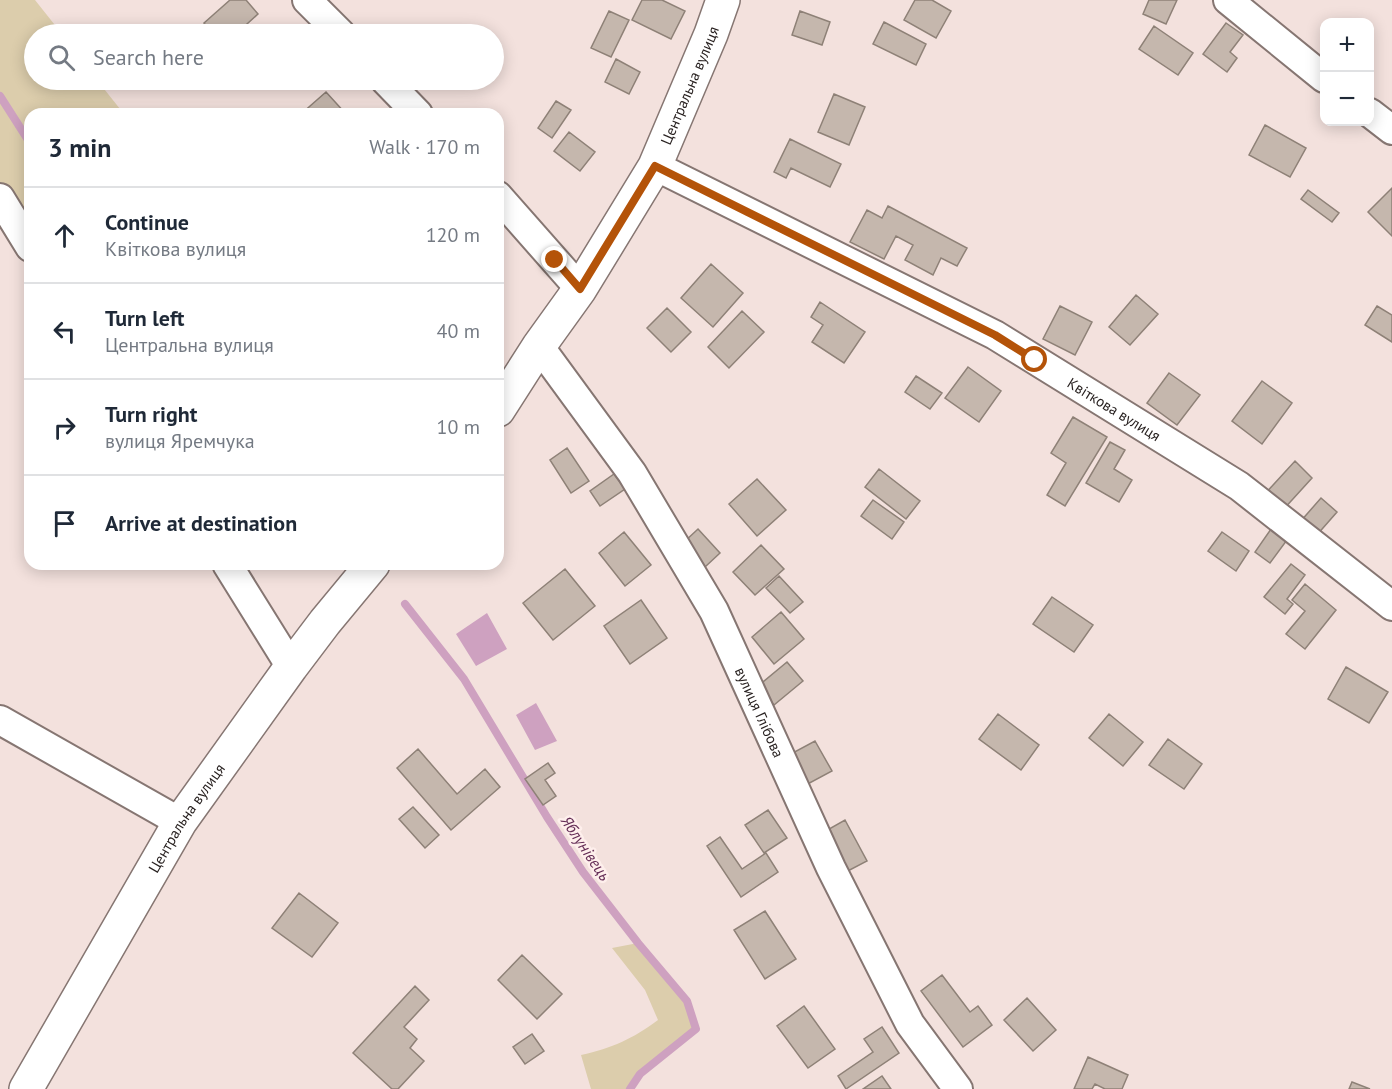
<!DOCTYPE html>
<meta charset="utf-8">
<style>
:root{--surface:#fff;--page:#f6f6f7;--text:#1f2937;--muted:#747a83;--line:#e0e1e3}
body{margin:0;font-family:"PT Sans",sans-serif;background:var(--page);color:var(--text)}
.controls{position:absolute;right:18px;top:18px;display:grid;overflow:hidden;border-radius:12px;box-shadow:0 3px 15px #0003}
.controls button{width:54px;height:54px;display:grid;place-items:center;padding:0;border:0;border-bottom:2px solid var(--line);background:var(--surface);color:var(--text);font:30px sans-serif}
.stop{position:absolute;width:18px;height:18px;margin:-14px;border:4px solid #b45309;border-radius:50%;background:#fff}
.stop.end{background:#b45309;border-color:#fff;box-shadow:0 2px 6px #0008}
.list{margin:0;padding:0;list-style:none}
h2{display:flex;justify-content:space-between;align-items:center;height:78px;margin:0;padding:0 24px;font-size:26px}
h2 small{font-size:20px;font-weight:400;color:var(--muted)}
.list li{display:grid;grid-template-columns:39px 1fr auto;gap:18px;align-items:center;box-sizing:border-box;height:96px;padding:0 24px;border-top:2px solid var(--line)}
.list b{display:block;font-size:22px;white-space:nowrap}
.list p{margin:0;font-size:20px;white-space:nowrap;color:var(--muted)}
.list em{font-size:20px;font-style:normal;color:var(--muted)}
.icon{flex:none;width:33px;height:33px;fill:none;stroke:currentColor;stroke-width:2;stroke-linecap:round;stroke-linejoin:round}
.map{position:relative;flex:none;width:1392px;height:1089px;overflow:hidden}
.search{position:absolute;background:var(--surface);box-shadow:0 3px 15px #0003;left:24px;top:24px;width:480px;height:66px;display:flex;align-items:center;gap:15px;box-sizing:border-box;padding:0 21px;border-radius:33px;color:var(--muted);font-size:22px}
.panel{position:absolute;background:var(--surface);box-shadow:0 3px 15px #0003;left:24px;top:108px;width:480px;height:462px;border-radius:18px}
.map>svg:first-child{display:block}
.green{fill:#dccdac}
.water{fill:#cea1c0}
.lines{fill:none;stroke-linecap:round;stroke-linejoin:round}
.stream{stroke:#cea1c0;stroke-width:8}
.building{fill:#c5b7ad;stroke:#8e8177;stroke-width:1.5}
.street-casing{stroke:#867672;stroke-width:32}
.secondary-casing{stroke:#867672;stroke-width:36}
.street{stroke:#fff;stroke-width:28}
.secondary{stroke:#fff;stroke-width:33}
.route{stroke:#b45309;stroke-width:8}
.labels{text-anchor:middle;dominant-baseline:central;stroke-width:5;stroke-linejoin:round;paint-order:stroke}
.street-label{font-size:15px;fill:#261f1e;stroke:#feefec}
.water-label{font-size:16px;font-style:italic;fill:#642d56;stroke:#feefec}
</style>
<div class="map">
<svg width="1392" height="1089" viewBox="0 0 1392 1089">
<rect width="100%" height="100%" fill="#f3e1dd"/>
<path class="green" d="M0,0h35l27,34h-28v46h63l27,34h-94v103l-22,17 -8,-10z
M638,943l49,58 9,28 -56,45 -10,15h-39l-10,-34c32,-7 51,-16 77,-35l-13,-30 -33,-42z"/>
<path class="water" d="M487,613l20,36 -31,17 -20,-32z
M536,703l21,38 -22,9 -19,-35z"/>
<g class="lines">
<path class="stream" d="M0,96l30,47
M405,604l59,75 83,138 36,55 55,71 49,58 9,28 -56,45 -10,15"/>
</g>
<path class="building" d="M230,0h16l12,14 -22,20h-22l-10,-11z
M642,0h20l23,11 -14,28 -39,-19z
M915,0h17l19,11 -15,27 -32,-18z
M1149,0h28l-11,24 -23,-10z
M609,11l20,9 -18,37 -20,-9z
M800,11l30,11 -8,23 -30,-10z
M884,22l42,22 -10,21 -43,-21z
M1226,23l17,12 -13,17 7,6 -10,14 -24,-18z
M1154,26l39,27 -15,22 -39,-26z
M616,59l24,13 -11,22 -24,-12z
M326,92l20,22h-45z
M834,94l31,13 -16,38 -31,-13z
M556,101l15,9 -19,28 -14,-10z
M1265,125l41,23 -16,29 -41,-22z
M569,132l26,20 -15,19 -26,-20z
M790,139l51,25 -11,23 -39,-19 -5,10 -12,-6z
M1392,188v48l-24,-24z
M1308,190l31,23 -7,9 -31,-23z
M888,206l79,42 -10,18 -16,-8 -8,17 -28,-15 8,-15 -17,-9 -12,23 -34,-17 17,-32 15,8z
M711,264l32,29 -30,34 -32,-29z
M1136,295l22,19 -28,31 -21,-18z
M820,302l45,30 -21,31 -32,-21 11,-17 -12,-8z
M1060,306l32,16 -17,33 -32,-16z
M1377,306l15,9v27l-27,-17z
M667,308l24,24 -20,20 -24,-24z
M742,311l22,21 -35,36 -21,-21z
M968,367l33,24 -22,31 -34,-24z
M1169,373l31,22 -23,30 -30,-22z
M916,376l26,17 -12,16 -25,-17z
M1262,381l30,22 -30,41 -30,-23z
M1073,417l34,20 -42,69 -18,-11 19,-32 -15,-10z
M1110,442l15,8 -11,19 18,11 -13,22 -33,-19z
M567,448l22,33 -18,12 -21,-33z
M1295,461l17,17 -30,33 -18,-16z
M879,469l41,32 -14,18 -41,-32z
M614,474l11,15 -25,17 -10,-15z
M757,479l29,31 -29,26 -28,-32z
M1321,498l16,14 -21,24 -16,-14z
M873,500l31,22 -12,17 -31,-23z
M698,529l22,24 -15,14 -22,-24z
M1271,529l16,11 -17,23 -15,-11z
M624,532l27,33 -26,21 -26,-33z
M1222,532l27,19 -13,20 -28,-20z
M761,545l23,24 -29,26 -22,-23z
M1291,564l14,11 -18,24 6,5 -8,10 -21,-17z
M565,569l30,37 -42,34 -30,-37z
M779,576l24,26 -13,11 -24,-25z
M1305,584l31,26 -31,39 -19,-15 19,-23 -13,-11z
M1052,597l41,28 -19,27 -41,-28z
M641,600l26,38 -37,26 -26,-38z
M781,612l23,27 -30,25 -22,-27z
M787,662l16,19 -29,24 -16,-19z
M1346,667l42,25 -19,31 -41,-24z
M998,714l41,31 -18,25 -42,-31z
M1109,714l34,28 -20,24 -34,-28z
M1168,739l34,25 -18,25 -35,-24z
M815,741l17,30 -28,15 -17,-30z
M418,749l39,45 28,-25 15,18 -49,43 -54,-62z
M548,763l7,10 -10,7 11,16 -13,9 -18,-26z
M413,807l26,28 -14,13 -26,-29z
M768,810l19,28 -23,15 -19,-28z
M845,820l22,41 -23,12 -22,-40z
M720,837l22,32 24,-16 12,19 -37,25 -34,-51z
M299,893l39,30 -26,34 -40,-29z
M765,911l31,48 -31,20 -31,-49z
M522,955l40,39 -25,25 -39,-39z
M942,975l28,37 8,-6 14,19 -29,22 -42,-56z
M415,986l14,14 -25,27 13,12 -7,9 14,13 -26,28h-6l-39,-36z
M1027,998l29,32 -23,21 -29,-31z
M804,1006l31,43 -27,19 -31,-42z
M882,1027l17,26 -53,36 -8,-13 35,-24 -9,-13z
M532,1034l12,17 -19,13 -12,-17z
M1088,1057l40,18 -6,14h-17l-10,-5 -3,5h-18z
M882,1076l9,13h-28z
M1352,1082l18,7h-21z"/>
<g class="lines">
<g class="street-casing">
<g id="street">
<path d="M307,0l34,34"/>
<path d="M1228,0l96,78"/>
<path d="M385,80l33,34"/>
<path d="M1370,113l22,17"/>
<path id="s1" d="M655,166l340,169 244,151 153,120"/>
<path d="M498,196l82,93"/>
<path d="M0,198l30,49"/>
<path id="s2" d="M539,346l93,127 82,138 117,257 79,156 48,65"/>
<path d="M227,564l64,103"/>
<path d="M0,720l180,102"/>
</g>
</g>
<g class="secondary-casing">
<g id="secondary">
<path id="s3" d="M498,410l41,-64 41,-57 75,-123 56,-132 12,-34"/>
<path id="s4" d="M26,1089l154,-267 111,-155 34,-45 48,-58"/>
</g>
</g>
<use href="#street" class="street"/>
<use href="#secondary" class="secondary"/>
</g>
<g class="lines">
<path class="route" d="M555,260l25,29 75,-123 340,169 40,25"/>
</g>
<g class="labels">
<g class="street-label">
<text stroke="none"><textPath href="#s3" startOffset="378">Центральна вулиця</textPath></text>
<text stroke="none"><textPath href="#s1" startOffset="520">Квіткова вулиця</textPath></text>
<text stroke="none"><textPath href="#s2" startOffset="429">вулиця Глібова</textPath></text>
<text stroke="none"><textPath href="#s4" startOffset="315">Центральна вулиця</textPath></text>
</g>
<g class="water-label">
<text transform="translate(586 848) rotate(56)">Яблунівець</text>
</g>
</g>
</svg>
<div class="controls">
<button>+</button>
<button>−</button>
</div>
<div class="stop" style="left:1035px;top:360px"></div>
<div class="stop end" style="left:555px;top:260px"></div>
<div class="search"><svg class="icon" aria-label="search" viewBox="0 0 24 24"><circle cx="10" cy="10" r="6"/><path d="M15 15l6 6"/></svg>Search here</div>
<section class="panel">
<h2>3 min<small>Walk · 170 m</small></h2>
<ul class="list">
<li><svg class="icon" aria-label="ahead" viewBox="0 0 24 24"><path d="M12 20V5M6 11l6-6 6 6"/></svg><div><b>Continue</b><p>Квіткова вулиця</p></div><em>120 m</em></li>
<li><svg class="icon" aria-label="left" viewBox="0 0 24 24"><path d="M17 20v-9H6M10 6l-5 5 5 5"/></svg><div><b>Turn left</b><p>Центральна вулиця</p></div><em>40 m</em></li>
<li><svg class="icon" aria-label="right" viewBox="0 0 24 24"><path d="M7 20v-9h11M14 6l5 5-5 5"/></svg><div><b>Turn right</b><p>вулиця Яремчука</p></div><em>10 m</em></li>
<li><svg class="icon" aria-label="arrive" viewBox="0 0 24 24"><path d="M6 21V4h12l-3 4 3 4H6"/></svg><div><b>Arrive at destination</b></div></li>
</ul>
</section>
</div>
